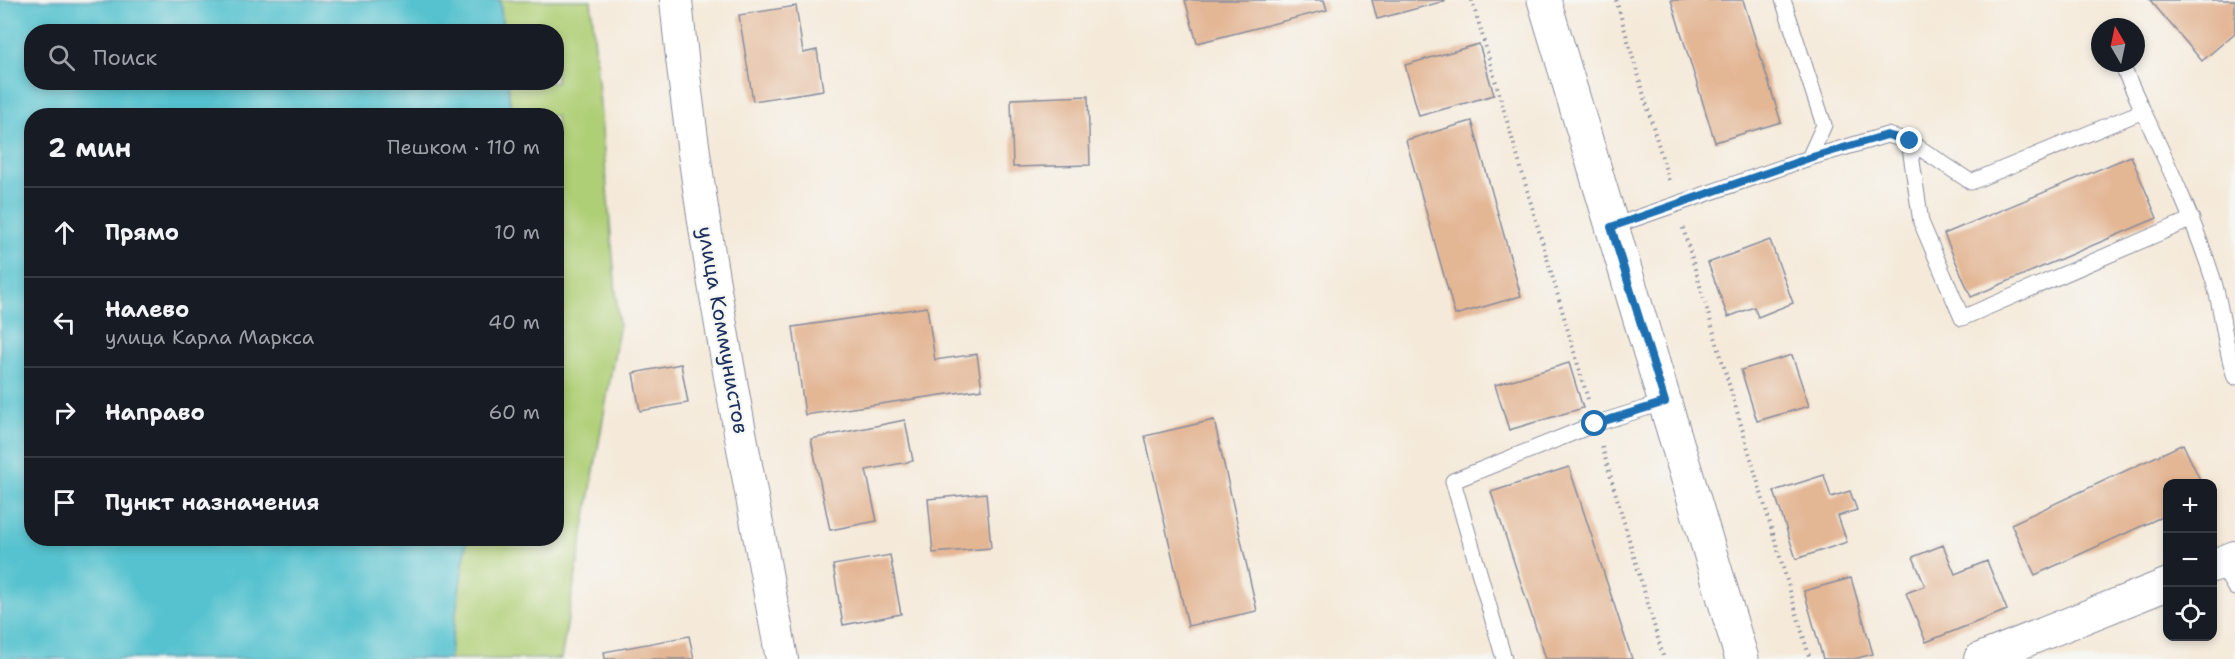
<!DOCTYPE html>
<html lang="ru">
<meta charset="utf-8">
<style>
:root{--surface:#171b24;--page:#20242c;--text:#f1f3f6;--muted:#9ea1a6;--line:#363941}
body{margin:0;font-family:"Shantell Sans",sans-serif;background:var(--page);color:var(--text)}
.controls{position:absolute;right:18px;bottom:18px;display:grid;overflow:hidden;border-radius:12px;box-shadow:0 3px 9px #0003}
.controls button{width:54px;height:54px;display:grid;place-items:center;padding:0;border:0;border-bottom:2px solid var(--line);background:var(--surface);color:var(--text);font:30px sans-serif}
.compass{position:absolute;left:2091px;top:18px;width:54px;height:54px;border-radius:50%;background:var(--surface);box-shadow:0 3px 9px #0003;rotate:351deg}
.stop{position:absolute;width:18px;height:18px;margin:-14px;border:4px solid #1f6fb2;border-radius:50%;background:#fff}
.stop.end{background:#1f6fb2;border-color:#fff;box-shadow:0 2px 6px #0008}
.list{margin:0;padding:0;list-style:none}
h2{display:flex;justify-content:space-between;align-items:center;height:78px;margin:0;padding:0 24px;font-size:26px}
h2 small{font-size:20px;font-weight:400;color:var(--muted)}
.list li{display:grid;grid-template-columns:39px 1fr auto;gap:18px;align-items:center;box-sizing:border-box;height:90px;padding:0 24px;border-top:2px solid var(--line)}
.list b{display:block;font-size:22px;white-space:nowrap}
.list p{margin:0;font-size:20px;white-space:nowrap;color:var(--muted)}
.list em{font-size:20px;font-style:normal;color:var(--muted)}
.icon{flex:none;width:33px;height:33px;fill:none;stroke:currentColor;stroke-width:2;stroke-linecap:round;stroke-linejoin:round}
.map{position:relative;flex:none;width:2235px;height:659px;overflow:hidden}
.search{position:absolute;background:var(--surface);box-shadow:0 3px 9px #0003;left:24px;top:24px;width:540px;height:66px;display:flex;align-items:center;gap:15px;box-sizing:border-box;padding:0 21px;border-radius:24px;color:var(--muted);font-size:22px}
.panel{position:absolute;background:var(--surface);box-shadow:0 3px 9px #0003;left:24px;top:108px;width:540px;height:438px;border-radius:24px}
.map>svg:first-child{display:block}
.green{fill:#afcf76;stroke:#657f6a;stroke-width:1.5}
.water{fill:#56c2cf;stroke:#387896;stroke-width:1.5}
.building{fill:#e3b694}
.lines{fill:none;stroke-linecap:round;stroke-linejoin:round}
.lane-casing{stroke:#888c9c;stroke-width:17}
.street-casing{stroke:#888c9c;stroke-width:34}
.secondary-casing{stroke:#888c9c;stroke-width:35}
.path{stroke:#888c9c;stroke-width:4;stroke-dasharray:1.5 4.5;stroke-linecap:butt}
.lane{stroke:#fff;stroke-width:15}
.street{stroke:#fff;stroke-width:32}
.secondary{stroke:#fff;stroke-width:33}
.route{stroke:#1f6fb2;stroke-width:8}
.labels{text-anchor:middle;dominant-baseline:central;stroke-width:4.5;stroke-linejoin:round;paint-order:stroke}
.street-label{font-size:21px;fill:#1b2f5e;stroke:#f6f6f2}
</style>
<div class="map">
<svg width="2235" height="659" viewBox="0 0 2235 659">
<rect width="100%" height="100%" fill="#f6f6f2"/>
<filter id="ink" filterUnits="userSpaceOnUse"><feTurbulence type="fractalNoise" baseFrequency=".0167" numOctaves="2"/><feDisplacementMap in="SourceGraphic" scale="12" xChannelSelector="R" yChannelSelector="G"/><feConvolveMatrix kernelMatrix="1 2 1 2 8 2 1 2 1" color-interpolation-filters="sRGB"/></filter>
<filter id="wash" filterUnits="userSpaceOnUse"><feTurbulence type="fractalNoise" baseFrequency=".008" numOctaves="4" result="noise"/><feDisplacementMap in="SourceGraphic" scale="24" xChannelSelector="R" yChannelSelector="G"/><feGaussianBlur stdDeviation="1.35" result="paint"/><feColorMatrix in="noise" values="0 0 0 0 0 0 0 0 0 0 0 0 0 0 0 0 0 1.4 0 .05"/><feComposite in="paint" operator="in"/></filter>
<g filter="url(#wash)">
<rect width="100%" height="100%" fill="#f5eada"/>
<path class="green" d="M500,0h91l28,328 -58,331h-112l18,-120 89,-1v-422l-45,-1 -3,-32 48,-1v-50l-53,-1z"/>
<path class="water" d="M0,0h500l3,31 -471,1v50l476,1 3,32 -479,1v422l435,1 -18,120h-449z"/>
<g id="blocks">
<path class="building" d="M1185,0h139l3,10 -130,33z
M1372,0h73v1l-68,18z
M1671,0h72l38,122 -66,20z
M2150,0h85v33l-33,28z
M796,6l7,47 14,-3 6,40 -70,11 -14,-86z
M1479,44l15,51 -75,21 -14,-51z
M1088,96l2,69 -77,2 -2,-68z
M1472,121l49,175 -66,19 -49,-175z
M2131,156l26,62 -186,79 -27,-63z
M1770,240l23,63 -35,14 -4,-10 -26,10 -20,-54z
M927,307l8,53 42,-6 5,35 -177,26 -12,-88z
M1792,355l17,51 -52,15 -16,-51z
M1569,363l14,45 -74,22 -14,-45z
M681,364l7,39 -48,8 -7,-38z
M905,420l8,41 -47,9 11,51 -47,9 -19,-91z
M1214,420l43,191 -69,15 -43,-190z
M2183,444l19,40h-34v30l-133,61 -24,-51z
M1569,467l63,192h-86l-55,-167z
M1824,475l7,22 19,-6 7,19 -19,6 9,26 -51,17 -22,-68z
M986,493l5,55 -58,5 -5,-54z
M1943,545l12,29 32,-13 20,49 -81,32 -20,-49 19,-7 -12,-29z
M890,555l11,59 -58,11 -10,-60z
M1851,578l22,76 -19,5h-31l-19,-68z
M689,636l5,23h-89l-1,-7z"/>
</g>
</g>
<g filter="url(#ink)">
<use href="#blocks" fill-opacity="0" stroke="#888c9c" stroke-width="1.5"/>
<g class="lines">
<g class="lane-casing">
<path id="lane" d="M2121,63c32,71 68,141 92,216 10,32 11,66 22,98
M1909,141l12,81 41,96 230,-99
M1809,158l78,-23 22,6 62,41 172,-71
M1611,227l198,-69 15,-33 -41,-125
M2220,563l15,25
M1504,659l-51,-178 142,-57 70,-22"/>
</g>
<g class="street-casing">
<path id="street" d="M676,0c21,222 66,440 106,659
M2212,566l23,-9
M1980,659l188,-75"/>
</g>
<g class="secondary-casing">
<path id="secondary" d="M1544,0l198,659"/>
</g>
<path class="path" d="M1472,0l117,403
M1616,0l53,181
M1683,228l127,431
M1602,447l62,212"/>
<use href="#lane" class="lane"/>
<use href="#street" class="street"/>
<use href="#secondary" class="secondary"/>
</g>
</g>
<g class="lines" filter="url(#ink)">
<path class="route" d="M1595,424l70,-22 -54,-175 198,-69 78,-23 23,6"/>
</g>
<g class="labels">
<g class="street-label">
<text transform="translate(723 330) rotate(80)">улица Коммунистов</text>
</g>
</g>
</svg>
<div class="controls">
<button>+</button>
<button>−</button>
<button><svg class="icon" aria-label="locate" viewBox="0 0 24 24"><circle cx="12" cy="12" r="6"/><path d="M12 2v4M12 18v4M2 12h4M18 12h4"/></svg></button>
</div>
<svg class="compass" viewBox="-18 -18 36 36"><path d="M0-13l5 13h-10z" fill="#e53935"/><path d="M0 13l5-13h-10z" fill="#9ea1a6"/></svg>
<div class="stop" style="left:1595px;top:424px"></div>
<div class="stop end" style="left:1910px;top:141px"></div>
<div class="search"><svg class="icon" aria-label="search" viewBox="0 0 24 24"><circle cx="10" cy="10" r="6"/><path d="M15 15l6 6"/></svg>Поиск</div>
<section class="panel">
<h2>2 мин<small>Пешком · 110 m</small></h2>
<ul class="list">
<li><svg class="icon" aria-label="ahead" viewBox="0 0 24 24"><path d="M12 20V5M6 11l6-6 6 6"/></svg><div><b>Прямо</b></div><em>10 m</em></li>
<li><svg class="icon" aria-label="left" viewBox="0 0 24 24"><path d="M17 20v-9H6M10 6l-5 5 5 5"/></svg><div><b>Налево</b><p>улица Карла Маркса</p></div><em>40 m</em></li>
<li><svg class="icon" aria-label="right" viewBox="0 0 24 24"><path d="M7 20v-9h11M14 6l5 5-5 5"/></svg><div><b>Направо</b></div><em>60 m</em></li>
<li><svg class="icon" aria-label="arrive" viewBox="0 0 24 24"><path d="M6 21V4h12l-3 4 3 4H6"/></svg><div><b>Пункт назначения</b></div></li>
</ul>
</section>
</div>
